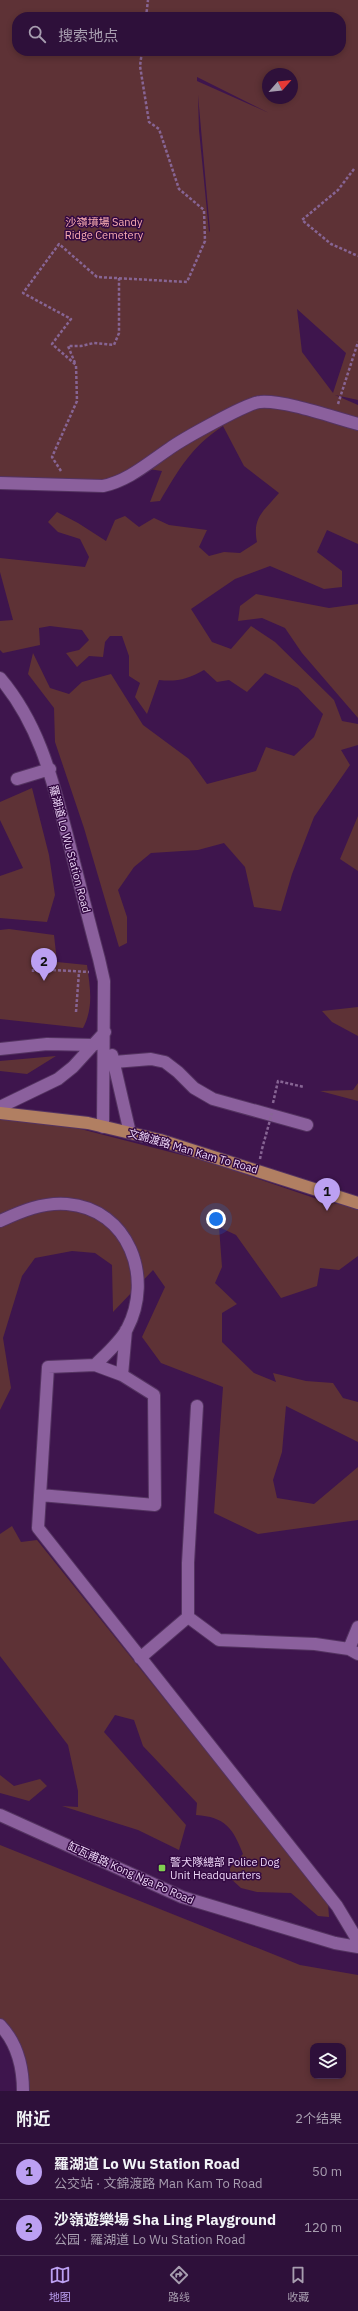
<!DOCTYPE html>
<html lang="zh">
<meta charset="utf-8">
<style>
:root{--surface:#2e103a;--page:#361942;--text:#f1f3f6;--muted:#a79daf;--line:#493054;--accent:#bca0f2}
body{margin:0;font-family:"IBM Plex Sans","Noto Sans SC",sans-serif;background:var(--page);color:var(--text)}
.controls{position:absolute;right:12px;bottom:12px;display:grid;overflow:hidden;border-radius:8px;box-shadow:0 2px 6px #0003}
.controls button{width:36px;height:36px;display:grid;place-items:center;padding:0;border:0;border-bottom:1px solid var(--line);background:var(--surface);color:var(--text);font:20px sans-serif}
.compass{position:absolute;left:262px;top:68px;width:36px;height:36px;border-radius:50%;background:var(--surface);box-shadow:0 2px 6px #0003;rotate:62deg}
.you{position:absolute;left:216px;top:1219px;width:14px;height:14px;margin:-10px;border:3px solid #fff;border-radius:50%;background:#1a73e8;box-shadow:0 0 0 6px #1a73e833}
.badge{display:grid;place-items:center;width:26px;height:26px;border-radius:50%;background:var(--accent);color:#111;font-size:13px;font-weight:700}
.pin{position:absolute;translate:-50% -33px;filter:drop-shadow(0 1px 2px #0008)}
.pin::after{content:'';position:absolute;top:21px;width:14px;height:12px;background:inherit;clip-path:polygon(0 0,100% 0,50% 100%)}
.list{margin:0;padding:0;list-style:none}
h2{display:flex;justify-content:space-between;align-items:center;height:52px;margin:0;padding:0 16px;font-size:17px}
h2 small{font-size:13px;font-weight:400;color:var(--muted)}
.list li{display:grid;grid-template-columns:26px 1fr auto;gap:12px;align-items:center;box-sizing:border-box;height:56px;padding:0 16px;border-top:1px solid var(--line)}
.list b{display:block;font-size:15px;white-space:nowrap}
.list p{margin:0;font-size:13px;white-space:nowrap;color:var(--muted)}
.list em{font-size:13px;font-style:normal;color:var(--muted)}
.icon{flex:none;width:22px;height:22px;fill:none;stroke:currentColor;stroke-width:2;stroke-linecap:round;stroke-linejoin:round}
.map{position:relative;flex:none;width:358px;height:2091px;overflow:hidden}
.search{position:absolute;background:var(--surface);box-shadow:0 2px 6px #0003;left:12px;right:12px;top:12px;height:44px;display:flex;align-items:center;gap:10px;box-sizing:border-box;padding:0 14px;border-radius:16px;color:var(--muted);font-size:15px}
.sheet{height:164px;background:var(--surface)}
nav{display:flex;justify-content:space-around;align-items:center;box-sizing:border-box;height:56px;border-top:1px solid var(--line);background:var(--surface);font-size:11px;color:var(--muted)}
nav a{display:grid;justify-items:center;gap:2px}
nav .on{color:var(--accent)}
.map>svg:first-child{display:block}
.green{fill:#5e3236;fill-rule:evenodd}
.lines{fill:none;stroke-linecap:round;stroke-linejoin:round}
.minor-casing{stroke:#543361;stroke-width:14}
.major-casing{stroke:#543361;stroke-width:14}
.path{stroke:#876594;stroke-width:2.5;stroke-dasharray:3 2;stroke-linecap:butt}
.minor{stroke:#8b609d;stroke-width:12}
.major{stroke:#b17f62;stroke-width:12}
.path-bridge{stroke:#876594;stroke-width:2.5;stroke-dasharray:3 2;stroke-linecap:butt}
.poi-dot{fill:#81d051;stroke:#330942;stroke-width:1.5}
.labels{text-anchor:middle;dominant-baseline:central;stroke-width:3;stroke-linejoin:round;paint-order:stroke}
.park-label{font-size:11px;fill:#f9adb2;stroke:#330942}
.street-label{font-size:11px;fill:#edd6f7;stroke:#330942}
.poi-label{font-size:11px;fill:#edd6f7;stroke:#330942;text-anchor:start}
</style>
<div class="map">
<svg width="358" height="2091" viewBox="0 0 358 2091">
<rect width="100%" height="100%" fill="#3e154d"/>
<path class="green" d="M0,0h358v400l-23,-5 23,10v139l-31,-14 -10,22 25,19v16l-18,2 -54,-23 -35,13 -44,30 21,33 19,7 20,-23 24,16 59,58 8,21 16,3v21l-17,5 9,15 -36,52 -22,57 -11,37 -27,-4 -9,-40 -21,-24 -26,7 -47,3 -17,14 -16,23 9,27v26l-8,4 -35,-119 -29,-86 -1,-34 -26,-34 5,-21 17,35 19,6 13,-12 29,-8 32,51 46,34 18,25 49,-13 10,-24 28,9 20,-19 9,-23 -25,-26 -33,-15 -18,19 -18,-12 -12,2 -13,-12c-16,9 -27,12 -45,10l-12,34 -12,-17 5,-14 -11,-7v-20l-7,-20h-12l-5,6 -2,15 -14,-1 -12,11 -11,-14 13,-3 10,-10 -7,-10 -32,-4 -11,2 1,17 -37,8 -3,-3v-29l13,-1 -13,-48v-14l85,9 4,-10 -9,-18 -22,-7 -10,-10 9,-10 21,11 28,18 9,-21 10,-4 14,11 15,-9 15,7 38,5 -8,17 10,9 15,-4 16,1 17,-11c-5,-25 7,-31 22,-49l-35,-27 -21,-40c-32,21 -44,43 -63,75l-10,1 12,-31 -20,-3 -39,18 -103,-2zM17,17h324v34h-324zM268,74h24v24h-24zM197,77l72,36 -72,-32zM198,95l12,136 -1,1 -10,-102zM297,309l49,44 -13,40 -31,-41z
M256,594l73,14 29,-4v114l-56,-65 -17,-25 -23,-10 -24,3 2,-15z
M32,788l17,67 6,40 -8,27 -47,-4v-42l23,-8 -23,-48v-18z
M358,816v55l-18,-12z
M9,929l45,6 3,27 30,3c3,23 7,42 -4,63l-83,-9v-89z
M358,1007v29l-26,-14 -10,-11z
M56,1056l-29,18 -27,-3v-10z
M358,1083v18l-38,-10 33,-1z
M0,1116h30l179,46 114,39 35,7v48l-19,14 -19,-2 -3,18 -36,12 -45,-63 -17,-8 3,40 -7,16 22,21 -15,9v29l32,31 22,9 -3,-9 33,8 27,2 10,15 15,4v40l-72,-36 -4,46 -9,28 4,18 37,6 44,-37v53l-100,14 -44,-21 9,-126 -62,-24 -19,-26 23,-50 -12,-17 -40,42 -1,-47 -17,-12 -23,-2 -37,7 -13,18 -19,62 8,50 -11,22z
M12,1526l9,16 16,-2 291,363 1,14 -11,-1 -27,-23 -34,-1 -16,-4 -11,-10v-10l13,-14c-10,-26 -18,-37 -47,-39l1,-12 -54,-57 -9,-26 -19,-5 -11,17 82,93 -7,25 -41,-20 -76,-24 16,1v-16l-10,-46 -68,-89v-122z
M0,1775l14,11 26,-7 7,7 -18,15 -29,-8z
M0,1845l300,120 58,10v116h-339l-4,-45 -15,-19zM313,2046h30v30h-30z"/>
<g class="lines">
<g class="minor-casing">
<path id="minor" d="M0,483l103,3c25,-5 45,-23 66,-37 12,-9 80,-47 91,-47 25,-2 72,15 98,22
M0,678c39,46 52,100 67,157 11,42 21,83 32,124l5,22 -1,146
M17,779l33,-10
M0,1049l47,-5 47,1
M112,1055l18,78
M114,1062l37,-3 14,3 13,10 16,16 19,11 94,26
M0,1107l58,-28 15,-12 32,-35
M0,1221c22,-10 43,-19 67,-17 62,5 87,74 60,125 -7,13 -21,25 -32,36
M122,1375l4,-45
M197,1406l-9,157v54l31,23 96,4 34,5 9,5
M40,1495l115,10 -1,-110 -32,-20 -27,-10 -47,2 -10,161 299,378 21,35
M349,1649l9,-22
M140,1658l48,-41
M0,1815l182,82 153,46 23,4
M0,2025c17,18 23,42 23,66"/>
</g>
<g class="major-casing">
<path id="major" d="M0,1113l88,10 72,17 198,63"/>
</g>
<path class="path" d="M146,17l2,-17
M354,169l-16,21 -36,30 29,24 27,12
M75,363l-7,-17h13l13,-3 20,2 5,-12v-55
M338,404l20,-62
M61,471l-9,-14 25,-56 -1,-36 -24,-21 19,-25 -48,-26 36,-49 38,33 90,5 18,-41 -1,-31 -25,-21 -20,-60 -10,-7 -9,-56 2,-15
M33,972v-14l20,1v11l36,2
M76,1012l3,-40
M273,1103l5,-22 26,6
M260,1159l2,-10"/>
<use href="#minor" class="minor"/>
<use href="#major" class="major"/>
<path class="path-bridge" d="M262,1149l10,-36"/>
</g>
<rect class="poi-dot" x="158" y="1864" width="8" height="8" rx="2"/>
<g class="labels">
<g class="park-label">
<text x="104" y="222">沙嶺墳場 Sandy<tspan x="104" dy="13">Ridge Cemetery</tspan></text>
</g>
<g class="street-label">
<text transform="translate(70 849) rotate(75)">羅湖道 Lo Wu Station Road</text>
<text transform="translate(193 1151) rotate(16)">文錦渡路 Man Kam To Road</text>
<text transform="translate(131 1873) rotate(24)">缸瓦甫路 Kong Nga Po Road</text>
</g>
<g class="poi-label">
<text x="170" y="1862">警犬隊總部 Police Dog<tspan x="170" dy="13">Unit Headquarters</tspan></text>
</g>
</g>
</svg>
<div class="controls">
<button><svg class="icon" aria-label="layers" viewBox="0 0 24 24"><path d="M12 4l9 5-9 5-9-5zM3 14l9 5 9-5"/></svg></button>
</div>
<svg class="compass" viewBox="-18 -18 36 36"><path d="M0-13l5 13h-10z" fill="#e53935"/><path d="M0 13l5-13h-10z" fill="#a79daf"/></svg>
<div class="you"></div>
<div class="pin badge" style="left:327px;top:1211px">1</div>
<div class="pin badge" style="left:44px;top:981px">2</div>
<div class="search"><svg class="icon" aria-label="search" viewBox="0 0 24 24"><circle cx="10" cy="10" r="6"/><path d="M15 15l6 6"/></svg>搜索地点</div>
</div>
<section class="sheet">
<h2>附近<small>2个结果</small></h2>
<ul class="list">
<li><span class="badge">1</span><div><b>羅湖道 Lo Wu Station Road</b><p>公交站 · 文錦渡路 Man Kam To Road</p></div><em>50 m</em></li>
<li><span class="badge">2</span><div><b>沙嶺遊樂場 Sha Ling Playground</b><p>公园 · 羅湖道 Lo Wu Station Road</p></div><em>120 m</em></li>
</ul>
</section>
<nav>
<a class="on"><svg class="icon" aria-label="map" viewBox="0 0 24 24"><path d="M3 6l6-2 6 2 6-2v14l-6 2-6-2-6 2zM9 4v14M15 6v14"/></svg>地图</a>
<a><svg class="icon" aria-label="directions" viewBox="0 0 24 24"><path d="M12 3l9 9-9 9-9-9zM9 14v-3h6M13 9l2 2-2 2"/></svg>路线</a>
<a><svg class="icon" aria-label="saved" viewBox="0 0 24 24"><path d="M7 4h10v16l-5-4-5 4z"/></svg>收藏</a>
</nav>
